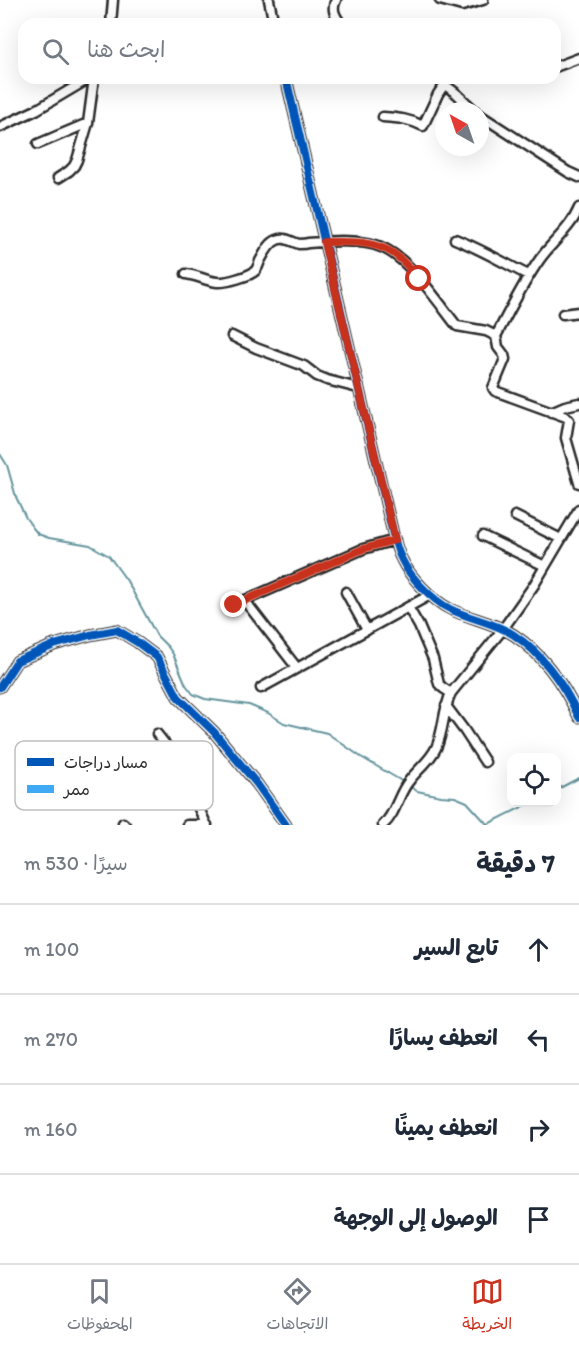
<!DOCTYPE html>
<html lang="ar">
<meta charset="utf-8">
<style>
:root{--surface:#fff;--page:#f6f6f7;--text:#1f2937;--muted:#747a83;--line:#e0e1e3;--accent:#c8321e}
body{margin:0;font-family:Itim,"Playpen Sans Arabic",sans-serif;background:var(--page);color:var(--text);direction:rtl}
.controls{position:absolute;right:18px;bottom:18px;display:grid;overflow:hidden;border-radius:12px;box-shadow:0 6px 24px #0002}
.controls button{width:54px;height:54px;display:grid;place-items:center;padding:0;border:0;border-bottom:2px solid var(--line);background:var(--surface);color:var(--text);font:30px sans-serif}
.compass{position:absolute;left:435px;top:102px;width:54px;height:54px;border-radius:50%;background:var(--surface);box-shadow:0 6px 24px #0002;rotate:320deg}
.stop{position:absolute;width:18px;height:18px;margin:-14px;border:4px solid #c8321e;border-radius:50%;background:#fff}
.stop.end{background:#c8321e;border-color:#fff;box-shadow:0 2px 6px #0008}
.list{margin:0;padding:0;list-style:none}
h2{display:flex;justify-content:space-between;align-items:center;height:78px;margin:0;padding:0 24px;font-size:26px}
h2 small{font-size:20px;font-weight:400;color:var(--muted)}
.list li{display:grid;grid-template-columns:39px 1fr auto;gap:18px;align-items:center;box-sizing:border-box;height:90px;padding:0 24px;border-top:2px solid var(--line)}
.list b{display:block;font-size:22px;white-space:nowrap}
.list em{font-size:20px;font-style:normal;color:var(--muted)}
.icon{flex:none;width:33px;height:33px;fill:none;stroke:currentColor;stroke-width:2;stroke-linecap:round;stroke-linejoin:round}
.map{position:relative;flex:none;width:579px;height:825px;overflow:hidden;direction:ltr}
.search{position:absolute;background:var(--surface);box-shadow:0 6px 24px #0002;left:18px;right:18px;top:18px;height:66px;display:flex;align-items:center;gap:15px;box-sizing:border-box;padding:0 21px;border-radius:18px;color:var(--muted);font-size:22px}
.sheet{height:438px;background:var(--surface)}
nav{display:flex;justify-content:space-around;align-items:center;box-sizing:border-box;height:84px;border-top:2px solid var(--line);background:var(--surface);font-size:16px;color:var(--muted)}
nav a{display:grid;justify-items:center;gap:3px}
nav .on{color:var(--accent)}
.map>svg:first-child{display:block}
.lines{fill:none;stroke-linecap:round;stroke-linejoin:round}
.stream{stroke:#65959d;stroke-width:2}
.minor-casing{stroke:#2b2b2b;stroke-width:13}
.minor{stroke:#fff;stroke-width:8}
.quiet{stroke:#3fa9f5;stroke-width:6;stroke-dasharray:12 6;stroke-linecap:butt}
.cycleway-casing{stroke:#fff;stroke-width:11}
.cycleway{stroke:#0057b8;stroke-width:8}
.route{stroke:#c8321e;stroke-width:8}
.key{fill:#fff;stroke:#bfbfbf;stroke-width:1.5}
.key-label{font-size:16px;fill:#2b2b2b}
</style>
<div class="map">
<svg width="579" height="825" viewBox="0 0 579 825">
<rect width="100%" height="100%" fill="#fff"/>
<filter id="ink" filterUnits="userSpaceOnUse"><feTurbulence type="fractalNoise" baseFrequency=".0167" numOctaves="2"/><feDisplacementMap in="SourceGraphic" scale="12" xChannelSelector="R" yChannelSelector="G"/><feConvolveMatrix kernelMatrix="1 2 1 2 8 2 1 2 1" color-interpolation-filters="sRGB"/></filter>
<g filter="url(#ink)">
<g class="lines">
<path class="stream" d="M0,454l7,11 9,32 10,21 7,10 5,6 11,4 41,7 19,11 18,25 30,55 11,11 5,7 13,31 7,9 12,5 44,6 19,8 16,10 43,10 34,24 44,26
M409,786l8,5 24,5 14,1 12,5 20,22
M556,790l23,-12
M486,825l46,-23"/>
<g class="minor-casing">
<path id="minor" d="M269,0l5,24
M336,0c-5,9 -1,16 5,24
M440,0l22,6 21,-6
M111,24l2,-24
M555,67l24,-9
M286,78l105,447c3,12 5,24 11,35 8,17 30,40 48,49 20,10 44,13 64,26 30,20 50,50 65,82
M436,78l21,16 18,17
M480,115l88,57 11,5
M383,117c16,1 26,2 40,9l15,-32 6,-9
M0,127l36,-17 54,-32
M38,144l50,-21
M58,178l11,-7 5,-5 3,-6 11,-37 6,-45
M579,208c-8,20 -27,34 -39,51 -17,24 -30,51 -44,77l2,11 6,8 1,4 -12,29 2,3 71,26 3,3 -3,18 13,45
M455,239c26,10 49,24 73,36
M186,274c10,1 21,7 31,8 8,1 34,-6 39,-12 2,-3 3,-6 4,-9 4,-7 9,-18 17,-21 8,-4 14,2 22,4 2,0 6,0 9,-1 19,-2 55,-4 73,4 28,11 57,55 76,79l29,5 10,5
M563,314l16,-2
M232,336l24,12 48,18 13,10 10,4 31,8
M551,412l14,-6 14,-3
M515,516l46,23
M483,536l62,30
M346,592l21,38
M245,601l52,67
M234,605l129,-56 32,-9
M408,607l11,19 14,33 6,25 4,4 8,5
M0,687l17,-26 37,-16 36,-10 27,-5 20,12 20,15 21,40 36,35 43,52 29,41
M261,688l169,-93
M446,706l18,24 21,32
M157,734l19,24 30,66
M123,823l2,2
M187,825h20
M383,825c13,-11 15,-31 26,-44 9,-12 21,-20 27,-33 8,-17 7,-38 15,-55l52,-64 31,-44 45,-76"/>
</g>
<use href="#minor" class="minor"/>
<path class="quiet" d="M480,137l9,-16"/>
<g class="cycleway-casing">
<path id="cycleway" d="M286,78l105,447c3,12 5,24 11,35 8,17 30,40 48,49 20,10 44,13 64,26 30,20 50,50 65,82
M0,687l17,-26 37,-16 36,-10 27,-5 20,12 20,15 21,40 36,35 43,52 29,41"/>
</g>
<use href="#cycleway" class="cycleway"/>
</g>
</g>
<g class="lines" filter="url(#ink)">
<path class="route" d="M234,605l129,-56 32,-9 -71,-298c22,0 47,-2 67,10 11,6 19,17 28,27"/>
</g>
<rect x="15" y="741" width="198" height="69" rx="9" class="key"/>
<rect x="27" y="758" width="27" height="8" fill="#0057b8"/>
<rect x="27" y="785" width="27" height="8" fill="#3fa9f5"/>
<g class="key-label">
<text x="64" y="768">مسار دراجات</text>
<text x="64" y="795">ممر</text>
</g>
</svg>
<div class="controls">
<button><svg class="icon" aria-label="locate" viewBox="0 0 24 24"><circle cx="12" cy="12" r="6"/><path d="M12 2v4M12 18v4M2 12h4M18 12h4"/></svg></button>
</div>
<svg class="compass" viewBox="-18 -18 36 36"><path d="M0-13l5 13h-10z" fill="#e53935"/><path d="M0 13l5-13h-10z" fill="#747a83"/></svg>
<div class="stop" style="left:419px;top:279px"></div>
<div class="stop end" style="left:234px;top:605px"></div>
<div class="search"><svg class="icon" aria-label="search" viewBox="0 0 24 24"><circle cx="10" cy="10" r="6"/><path d="M15 15l6 6"/></svg>ابحث هنا</div>
</div>
<section class="sheet">
<h2>7 دقيقة<small>سيرًا · 530 m</small></h2>
<ul class="list">
<li><svg class="icon" aria-label="ahead" viewBox="0 0 24 24"><path d="M12 20V5M6 11l6-6 6 6"/></svg><div><b>تابع السير</b></div><em>100 m</em></li>
<li><svg class="icon" aria-label="left" viewBox="0 0 24 24"><path d="M17 20v-9H6M10 6l-5 5 5 5"/></svg><div><b>انعطف يسارًا</b></div><em>270 m</em></li>
<li><svg class="icon" aria-label="right" viewBox="0 0 24 24"><path d="M7 20v-9h11M14 6l5 5-5 5"/></svg><div><b>انعطف يمينًا</b></div><em>160 m</em></li>
<li><svg class="icon" aria-label="arrive" viewBox="0 0 24 24"><path d="M6 21V4h12l-3 4 3 4H6"/></svg><div><b>الوصول إلى الوجهة</b></div></li>
</ul>
</section>
<nav>
<a class="on"><svg class="icon" aria-label="map" viewBox="0 0 24 24"><path d="M3 6l6-2 6 2 6-2v14l-6 2-6-2-6 2zM9 4v14M15 6v14"/></svg>الخريطة</a>
<a><svg class="icon" aria-label="directions" viewBox="0 0 24 24"><path d="M12 3l9 9-9 9-9-9zM9 14v-3h6M13 9l2 2-2 2"/></svg>الاتجاهات</a>
<a><svg class="icon" aria-label="saved" viewBox="0 0 24 24"><path d="M7 4h10v16l-5-4-5 4z"/></svg>المحفوظات</a>
</nav>
